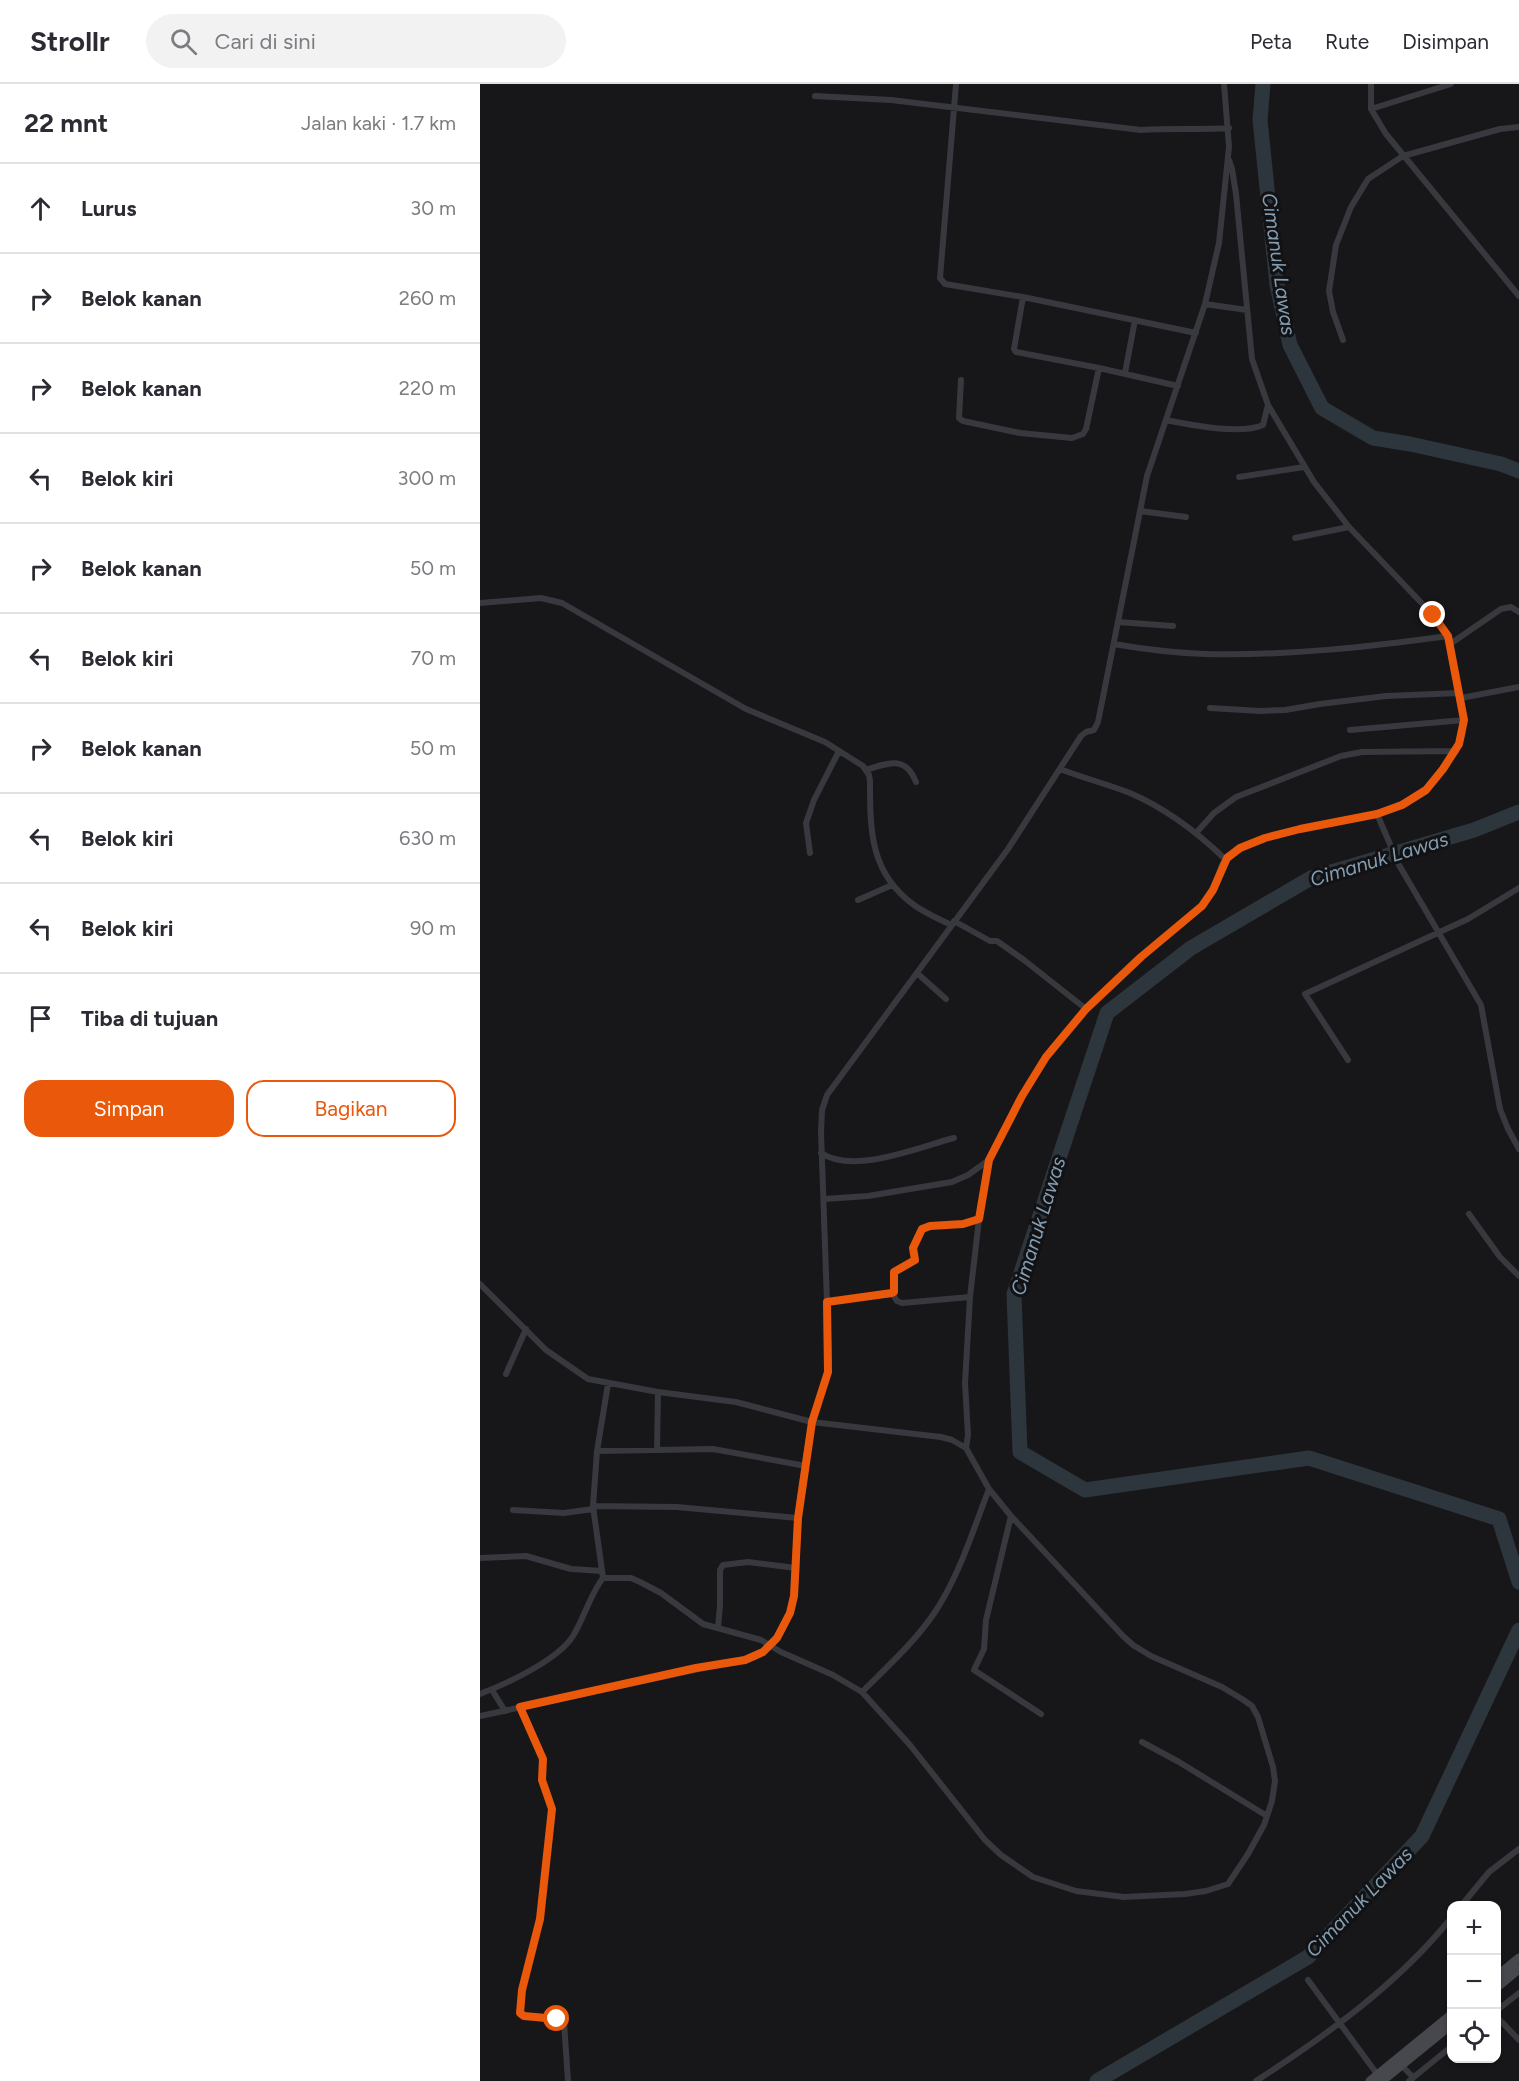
<!DOCTYPE html>
<html lang="id">
<meta charset="utf-8">
<style>
:root{--surface:#fff;--page:#f2f2f3;--text:#2b2b33;--muted:#7c7c81;--line:#e1e1e2;--accent:#ea580c}
body{margin:0;font-family:Figtree,sans-serif;background:var(--page);color:var(--text)}
.controls{position:absolute;right:18px;bottom:18px;display:grid;overflow:hidden;border-radius:12px;box-shadow:0 2px 4px #0004}
.controls button{width:54px;height:54px;display:grid;place-items:center;padding:0;border:0;border-bottom:2px solid var(--line);background:var(--surface);color:var(--text);font:30px sans-serif}
.stop{position:absolute;width:18px;height:18px;margin:-14px;border:4px solid #ea580c;border-radius:50%;background:#fff}
.stop.end{background:#ea580c;border-color:#fff;box-shadow:0 2px 6px #0008}
.list{margin:0;padding:0;list-style:none}
h2{display:flex;justify-content:space-between;align-items:center;height:78px;margin:0;padding:0 24px;font-size:26px}
h2 small{font-size:20px;font-weight:400;color:var(--muted)}
.list li{display:grid;grid-template-columns:39px 1fr auto;gap:18px;align-items:center;box-sizing:border-box;height:90px;padding:0 24px;border-top:2px solid var(--line)}
.list b{display:block;font-size:22px;white-space:nowrap}
.list em{font-size:20px;font-style:normal;color:var(--muted)}
.actions{display:flex;gap:12px;padding:18px 24px}
.actions a{flex:1;padding:14px 0;border:2px solid var(--accent);border-radius:18px;text-align:center;font-size:21px;color:var(--accent)}
.actions .main{background:var(--accent);color:#fff}
.icon{flex:none;width:33px;height:33px;fill:none;stroke:currentColor;stroke-width:2;stroke-linecap:round;stroke-linejoin:round}
.map{position:relative;flex:none;width:1039px;height:1997px;overflow:hidden}
header{display:flex;align-items:center;gap:36px;box-sizing:border-box;height:84px;padding:0 30px;background:var(--surface);border-bottom:2px solid var(--line)}
header strong{font-size:28px}
nav{display:flex;gap:33px;margin-inline-start:auto;font-size:21px}
.search{width:420px;height:54px;background:var(--page);display:flex;align-items:center;gap:15px;box-sizing:border-box;padding:0 21px;border-radius:33px;color:var(--muted);font-size:22px}
main{display:flex}
aside{flex:1;background:var(--surface)}
.map>svg:first-child{display:block}
.lines{fill:none;stroke-linecap:round;stroke-linejoin:round}
.river{stroke:#2e363d;stroke-width:15}
.minor{stroke:#38393e;stroke-width:6}
.secondary{stroke:#47484e;stroke-width:9}
.route{stroke:#ea580c;stroke-width:8}
.labels{text-anchor:middle;dominant-baseline:central;stroke-width:6;stroke-linejoin:round;paint-order:stroke}
.water-label{font-size:20px;font-style:italic;fill:#839db2;stroke:#121214}
</style>
<header>
<strong>Strollr</strong>
<div class="search"><svg class="icon" aria-label="search" viewBox="0 0 24 24"><circle cx="10" cy="10" r="6"/><path d="M15 15l6 6"/></svg>Cari di sini</div>
<nav><a>Peta</a><a>Rute</a><a>Disimpan</a></nav>
</header>
<main>
<aside>
<h2>22 mnt<small>Jalan kaki · 1.7 km</small></h2>
<ul class="list">
<li><svg class="icon" aria-label="ahead" viewBox="0 0 24 24"><path d="M12 20V5M6 11l6-6 6 6"/></svg><div><b>Lurus</b></div><em>30 m</em></li>
<li><svg class="icon" aria-label="right" viewBox="0 0 24 24"><path d="M7 20v-9h11M14 6l5 5-5 5"/></svg><div><b>Belok kanan</b></div><em>260 m</em></li>
<li><svg class="icon" aria-label="right" viewBox="0 0 24 24"><path d="M7 20v-9h11M14 6l5 5-5 5"/></svg><div><b>Belok kanan</b></div><em>220 m</em></li>
<li><svg class="icon" aria-label="left" viewBox="0 0 24 24"><path d="M17 20v-9H6M10 6l-5 5 5 5"/></svg><div><b>Belok kiri</b></div><em>300 m</em></li>
<li><svg class="icon" aria-label="right" viewBox="0 0 24 24"><path d="M7 20v-9h11M14 6l5 5-5 5"/></svg><div><b>Belok kanan</b></div><em>50 m</em></li>
<li><svg class="icon" aria-label="left" viewBox="0 0 24 24"><path d="M17 20v-9H6M10 6l-5 5 5 5"/></svg><div><b>Belok kiri</b></div><em>70 m</em></li>
<li><svg class="icon" aria-label="right" viewBox="0 0 24 24"><path d="M7 20v-9h11M14 6l5 5-5 5"/></svg><div><b>Belok kanan</b></div><em>50 m</em></li>
<li><svg class="icon" aria-label="left" viewBox="0 0 24 24"><path d="M17 20v-9H6M10 6l-5 5 5 5"/></svg><div><b>Belok kiri</b></div><em>630 m</em></li>
<li><svg class="icon" aria-label="left" viewBox="0 0 24 24"><path d="M17 20v-9H6M10 6l-5 5 5 5"/></svg><div><b>Belok kiri</b></div><em>90 m</em></li>
<li><svg class="icon" aria-label="arrive" viewBox="0 0 24 24"><path d="M6 21V4h12l-3 4 3 4H6"/></svg><div><b>Tiba di tujuan</b></div></li>
</ul>
<div class="actions"><a class="main">Simpan</a><a>Bagikan</a></div>
</aside>
<div class="map">
<svg width="1039" height="1997" viewBox="0 0 1039 1997">
<rect width="100%" height="100%" fill="#171719"/>
<g class="lines">
<path class="river" d="M783,0l-3,36 17,165 13,60 32,63 51,30 37,6 91,20 18,7
M1039,728l-45,18 -163,48 -120,70 -84,65 -93,281 6,158 65,38 224,-32 190,61 20,63
M617,1997l211,-124 114,-121 97,-206"/>
<path class="minor" d="M476,0l-16,194 5,6 78,13 173,36
M891,0v25l15,25 133,162
M335,12l76,4 250,30c30,-2 58,0 88,-2
M891,25l80,-25
M543,213l-9,52 2,3 83,16 79,18
M725,220l42,6
M863,256l-10,-28 -4,-21 7,-46 15,-38 17,-28 35,-23 97,-27 19,-2
M645,289l10,-53
M481,296l-2,38 4,3 57,12 52,5 11,-4 3,-5 13,-61
M686,336c25,5 74,15 97,5l5,-20
M759,393l65,-10
M660,427l46,6
M815,454l54,-11
M0,519l61,-5 21,5 184,106 79,33 38,24 6,9 1,6c0,50 0,92 44,124 11,8 25,14 37,20
M638,538l55,4
M634,560c30,5 61,9 91,10 81,2 163,-7 243,-18
M970,560l51,-35 10,-2 8,5
M981,614l58,-11
M730,624l50,3 25,-1 35,-6 66,-8 73,-3
M870,646l114,-10
M580,685c23,9 47,15 70,24 35,15 68,40 95,66
M386,686c23,-8 40,-14 50,12
M897,730l22,51 82,140 19,104 8,20 11,20
M716,749l18,-20 22,-16 105,-41 21,-4 94,-1
M330,769l-4,-30 8,-23 25,-49
M378,816l34,-15
M474,837l36,20h7l27,19 62,49
M437,889l29,26
M868,976l-43,-66 163,-75 51,-31
M341,1069c33,22 98,-6 133,-15
M344,1115l44,-3 84,-14 16,-7 21,-15
M989,1130l31,43 19,19
M0,1200l66,66 42,29 70,13 78,10 76,20 129,15 11,3 14,8 23,41 22,27 112,120 10,9 18,11 71,31 20,12 10,7 6,11 15,50 2,14 -3,20 -8,24 -16,29 -20,30 -22,7 -21,3 -61,3 -48,-6 -43,-14 -32,-22 -16,-15 -75,-95 -48,-53 -29,-17 -52,-23 -20,-12 -58,-16 -42,-31 -21,-11 -9,-4h-28c-12,15 -19,40 -30,58 -15,24 -67,48 -93,58
M412,1209l5,8 5,2 68,-6
M347,1218l65,-9 2,-2v-19l21,-12 -2,-12 9,-19 8,-3 33,-2 16,-5
M26,1290l20,-45
M486,1364l2,-13 -3,-52 5,-86 9,-78 10,-59 33,-64 24,-39 40,-48 55,-52 61,-51 11,-16 9,-25 6,-9 12,-8 25,-10 35,-9 77,-15 38,-16 11,-7 17,-22 13,-18 6,-15 2,-16 -16,-84 -15,-21 -84,-88 -35,-45 -46,-77 -16,-46 -16,-165 -4,-25 -3,-9
M177,1366l1,-58
M117,1367l116,-2 93,17
M113,1422l84,1 121,11
M33,1426l51,3 29,-4
M531,1432l-25,104 -2,29 -10,21 67,44
M0,1474l46,-2 45,13 31,2
M123,1494l-10,-72 4,-55 11,-67
M238,1544l2,-23v-35l3,-5 25,-3 48,6
M12,1606l13,21
M382,1608c26,-26 55,-52 75,-83 24,-38 36,-79 52,-120
M40,1623l23,52 -1,21 10,29 -12,110 -18,71 -2,23 4,3 33,3 7,3 4,59
M0,1632l275,-59c18,-10 29,-26 35,-46 9,-29 6,-61 8,-91 2,-27 7,-55 11,-82 4,-27 18,-51 20,-79l-8,-227 1,-22 5,-15 181,-246 73,-113 5,-4 8,-2 4,-8 49,-246 58,-172 14,-61 10,-96 -5,-63
M662,1658l37,20 88,54
M981,1822l28,-34 30,-23
M828,1896l72,98
M1016,1927l23,-18
M1016,1932l23,24
M921,1981l12,12
M776,1997c71,-46 142,-97 196,-164
M929,1997l43,-35"/>
<path class="secondary" d="M1016,1893l23,-19
M1016,1904l23,-19
M890,1997l82,-67
M902,1997l70,-57"/>
</g>
<g class="lines">
<path class="route" d="M77,1935l-33,-3 -4,-3 2,-23 18,-71 12,-110 -10,-29 1,-21 -23,-52 176,-39 49,-8 18,-8 14,-14 13,-25 4,-17 4,-78 14,-96 16,-50 -1,-70 65,-9 2,-1v-20l21,-12 -2,-12 9,-19 8,-3 33,-2 16,-5 10,-59 33,-64 24,-39 40,-48 55,-52 61,-51 11,-16 14,-32 13,-10 25,-10 35,-9 77,-15 25,-9 24,-15 17,-21 16,-25 5,-24 -16,-84 -15,-21"/>
</g>
<g class="labels">
<g class="water-label">
<text transform="translate(799 180) rotate(82)">Cimanuk Lawas</text>
<text transform="translate(899 775) rotate(-17)">Cimanuk Lawas</text>
<text transform="translate(558 1142) rotate(-73)">Cimanuk Lawas</text>
<text transform="translate(879 1818) rotate(-46)">Cimanuk Lawas</text>
</g>
</g>
</svg>
<div class="controls">
<button>+</button>
<button>−</button>
<button><svg class="icon" aria-label="locate" viewBox="0 0 24 24"><circle cx="12" cy="12" r="6"/><path d="M12 2v4M12 18v4M2 12h4M18 12h4"/></svg></button>
</div>
<div class="stop" style="left:77px;top:1935px"></div>
<div class="stop end" style="left:953px;top:531px"></div>
</div>
</main>
